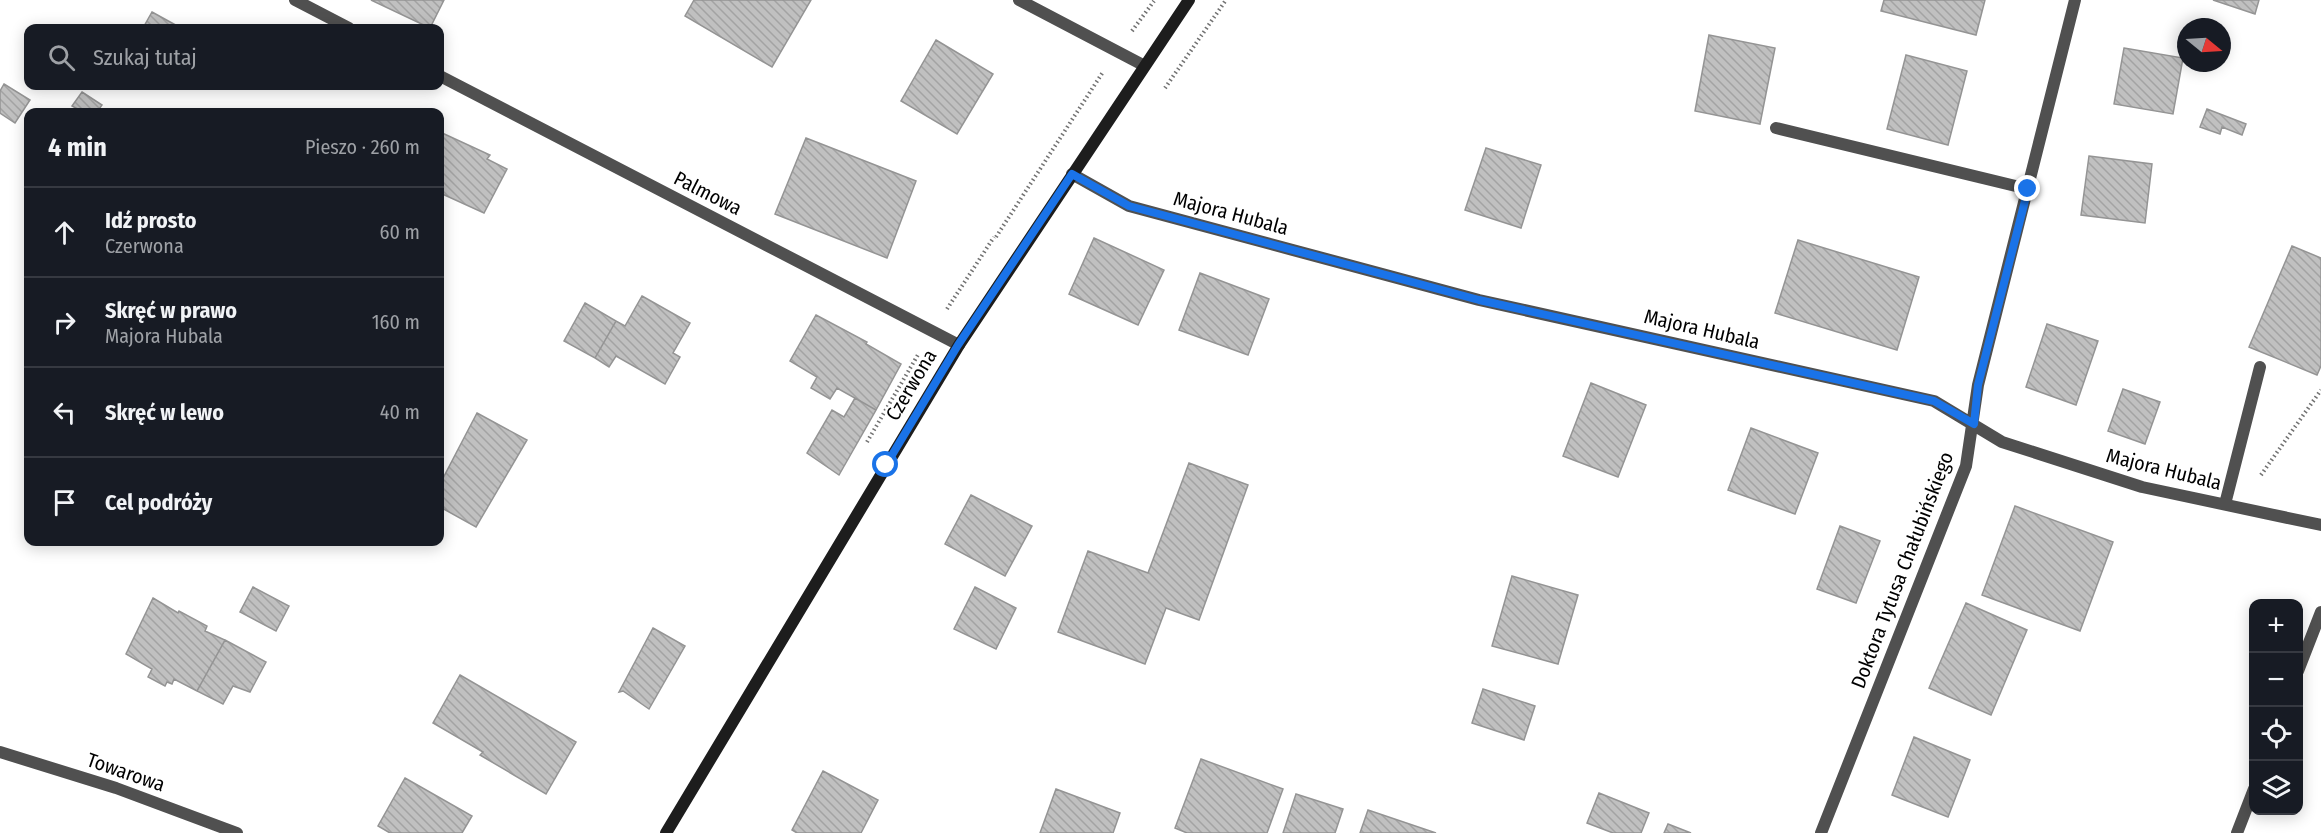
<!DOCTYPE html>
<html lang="pl">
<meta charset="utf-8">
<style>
:root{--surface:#171b24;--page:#20242c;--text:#f1f3f6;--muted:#9ea1a6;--line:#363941}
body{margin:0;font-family:"Fira Sans Condensed",sans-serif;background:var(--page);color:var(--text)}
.controls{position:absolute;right:18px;bottom:18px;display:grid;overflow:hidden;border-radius:12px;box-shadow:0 3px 15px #0003}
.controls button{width:54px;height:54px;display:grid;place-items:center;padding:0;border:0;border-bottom:2px solid var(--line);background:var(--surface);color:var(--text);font:30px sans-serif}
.compass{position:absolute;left:2177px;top:18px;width:54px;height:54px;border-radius:50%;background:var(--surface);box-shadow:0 3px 15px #0003;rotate:108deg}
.stop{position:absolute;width:18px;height:18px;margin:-14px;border:4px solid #1a73e8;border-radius:50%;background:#fff}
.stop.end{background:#1a73e8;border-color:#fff;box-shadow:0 2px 6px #0008}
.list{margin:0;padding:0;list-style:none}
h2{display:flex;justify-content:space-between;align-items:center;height:78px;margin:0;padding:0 24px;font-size:26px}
h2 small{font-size:20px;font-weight:400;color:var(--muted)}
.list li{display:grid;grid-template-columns:39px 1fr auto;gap:18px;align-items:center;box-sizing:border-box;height:90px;padding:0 24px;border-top:2px solid var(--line)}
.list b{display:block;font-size:22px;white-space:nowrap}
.list p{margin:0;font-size:20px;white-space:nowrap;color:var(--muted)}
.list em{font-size:20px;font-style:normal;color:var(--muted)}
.icon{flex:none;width:33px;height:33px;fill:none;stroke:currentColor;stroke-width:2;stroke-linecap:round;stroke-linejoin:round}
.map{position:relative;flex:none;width:2321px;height:833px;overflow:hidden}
.search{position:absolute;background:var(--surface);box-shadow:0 3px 15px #0003;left:24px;top:24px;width:420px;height:66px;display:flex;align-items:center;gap:15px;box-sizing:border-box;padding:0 21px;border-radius:12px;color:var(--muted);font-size:22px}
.panel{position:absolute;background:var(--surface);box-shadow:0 3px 15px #0003;left:24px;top:108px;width:420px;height:438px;border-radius:12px}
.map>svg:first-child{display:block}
.building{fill:url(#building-back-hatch);stroke:#949494;stroke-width:1.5}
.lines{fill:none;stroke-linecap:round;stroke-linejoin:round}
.path{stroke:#727272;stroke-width:4;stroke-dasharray:1.5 3;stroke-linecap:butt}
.lane{stroke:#505050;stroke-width:12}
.street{stroke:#505050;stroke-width:12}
.secondary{stroke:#1d1d1d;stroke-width:12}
.route{stroke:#1a73e8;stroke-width:8}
.labels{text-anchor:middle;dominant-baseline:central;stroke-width:4.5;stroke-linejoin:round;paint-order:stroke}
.street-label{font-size:20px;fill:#000;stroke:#fff}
</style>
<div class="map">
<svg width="2321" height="833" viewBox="0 0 2321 833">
<defs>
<pattern id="building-back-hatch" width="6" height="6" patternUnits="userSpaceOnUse" patternTransform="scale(1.5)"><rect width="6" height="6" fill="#c0c0c0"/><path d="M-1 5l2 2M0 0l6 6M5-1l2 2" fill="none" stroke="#a3a3a3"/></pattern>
</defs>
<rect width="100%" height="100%" fill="#fff"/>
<path class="building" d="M371,0h73l-14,28z
M694,0h117l-39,67 -87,-51z
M1884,0h101l-9,35 -95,-24z
M2213,0h46l-4,14z
M152,12l29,16h-38z
M1709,35l66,13 -15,76 -65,-13z
M936,40l57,34 -36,60 -56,-33z
M2124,48l59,10 -10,56 -59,-10z
M1906,55l61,16 -19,74 -61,-16z
M4,84l26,16 -15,23 -15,-10v-22z
M82,92l20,13 -5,7h-14l-11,-6z
M2207,109l39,15 -4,11 -20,-8 -2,7 -20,-7z
M440,132l50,23 -3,4 20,10 -23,44 -44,-20z
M806,138l110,43 -29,77 -112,-44z
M1486,148l55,17 -20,63 -56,-18z
M2089,156l63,8 -7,59 -64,-8z
M1094,238l70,32 -26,55 -69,-31z
M1798,240l121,37 -22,73 -122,-37z
M2292,246l29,12v108l-4,9 -68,-28z
M1200,273l69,26 -21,56 -69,-25z
M642,296l48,27 -17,30 7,4 -15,27 -49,-28 -7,11 -14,-9 21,-37 9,5z
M585,303l31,18 -21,37 -31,-17z
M816,315l51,27 -1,2 35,20 -25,46 -39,-22 -7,11 -19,-11 6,-11 -27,-16z
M2047,324l51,17 -22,64 -50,-18z
M1591,383l55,22 -28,72 -55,-21z
M2123,389l37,13 -15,42 -37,-13z
M855,398l21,12 -37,65 -32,-22 25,-43 12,7z
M477,413l50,27 -51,87 -36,-20v-23z
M1751,428l67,25 -23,61 -67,-24z
M1189,463l59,22 -49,135 -33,-12 -21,56 -87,-32 30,-81 60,22z
M971,495l61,31 -27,50 -60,-32z
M2015,506l98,36 -33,89 -98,-36z
M1840,526l40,15 -24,62 -39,-14z
M1512,576l66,19 -20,69 -66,-18z
M253,587l36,19 -13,25 -36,-19z
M975,587l41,21 -20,41 -42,-20z
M153,598l25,15 1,-2 28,15 -2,5 20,9 -28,51 -23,-12 -2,5 -5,-2 -2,4 -17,-9 4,-8 -26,-15z
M1966,603l61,27 -36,85 -62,-27z
M653,628l32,18 -36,63 -26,-18 -4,1z
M225,640l41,22 -16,30 -17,-6 -10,18 -26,-13z
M460,675l116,67 -30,52 -66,-39 3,-3 -50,-29z
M1483,689l52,17 -11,34 -52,-17z
M1914,737l56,23 -22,57 -56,-22z
M1201,759l82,30 -16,44h-80l-12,-5z
M823,771l55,29 -17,33h-64l-5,-3z
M405,778l67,38 -10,17h-72l-12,-7z
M1056,789l64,24 -7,20h-73z
M1599,793l50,20 -8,20h-28l-26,-10z
M1296,794l47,15 -8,24h-52z
M1368,810l68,23h-76z
M1668,824l23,9h-27z"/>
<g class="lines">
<path class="path" d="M1132,31l22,-30
M1165,88l61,-88
M996,237l107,-165
M947,309l47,-72
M867,442l52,-89
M2261,475l60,-85"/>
<path class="lane" d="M1019,0l124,65
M1776,128l252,61
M2225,504l35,-137"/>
<path class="street" d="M295,0l54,28
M440,76l519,269
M1072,174l57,32 350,94 455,101 68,41 140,45 179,38
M2298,671l23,-59
M0,752l116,36 121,45
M1821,833l145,-367 12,-81 97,-385
M2237,833l17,-44"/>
<path class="secondary" d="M666,833l293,-488 230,-345"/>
</g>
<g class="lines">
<path class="route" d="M886,465l72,-120 114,-171 57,32 350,94 455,101 40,23 4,-39 50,-196"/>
</g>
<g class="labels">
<g class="street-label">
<text transform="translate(708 193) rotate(27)">Palmowa</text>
<text transform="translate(1231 213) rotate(15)">Majora Hubala</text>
<text transform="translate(1702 329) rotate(13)">Majora Hubala</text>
<text transform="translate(911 385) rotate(-59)">Czerwona</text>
<text transform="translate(2164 469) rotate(14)">Majora Hubala</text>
<text transform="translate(1902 570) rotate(-69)">Doktora Tytusa Chałubińskiego</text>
<text transform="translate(126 772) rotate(19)">Towarowa</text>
</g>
</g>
</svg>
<div class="controls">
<button>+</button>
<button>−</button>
<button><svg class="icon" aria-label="locate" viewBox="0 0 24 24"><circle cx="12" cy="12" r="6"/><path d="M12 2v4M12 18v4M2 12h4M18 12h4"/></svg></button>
<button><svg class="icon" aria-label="layers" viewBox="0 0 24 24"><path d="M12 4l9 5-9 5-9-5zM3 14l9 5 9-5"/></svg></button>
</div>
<svg class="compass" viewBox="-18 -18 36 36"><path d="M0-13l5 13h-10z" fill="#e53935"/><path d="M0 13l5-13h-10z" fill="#9ea1a6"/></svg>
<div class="stop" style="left:886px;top:465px"></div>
<div class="stop end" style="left:2028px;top:189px"></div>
<div class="search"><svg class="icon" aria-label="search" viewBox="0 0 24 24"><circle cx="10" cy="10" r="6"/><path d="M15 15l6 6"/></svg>Szukaj tutaj</div>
<section class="panel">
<h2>4 min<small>Pieszo · 260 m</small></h2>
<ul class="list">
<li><svg class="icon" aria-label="ahead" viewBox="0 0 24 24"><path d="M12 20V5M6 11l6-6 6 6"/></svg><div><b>Idź prosto</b><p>Czerwona</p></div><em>60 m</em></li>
<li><svg class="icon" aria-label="right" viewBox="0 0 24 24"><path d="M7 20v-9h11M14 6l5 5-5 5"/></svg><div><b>Skręć w prawo</b><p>Majora Hubala</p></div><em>160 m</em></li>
<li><svg class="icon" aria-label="left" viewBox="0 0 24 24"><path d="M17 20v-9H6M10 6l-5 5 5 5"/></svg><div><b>Skręć w lewo</b></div><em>40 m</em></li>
<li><svg class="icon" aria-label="arrive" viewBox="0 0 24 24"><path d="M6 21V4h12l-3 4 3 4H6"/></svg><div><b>Cel podróży</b></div></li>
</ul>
</section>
</div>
